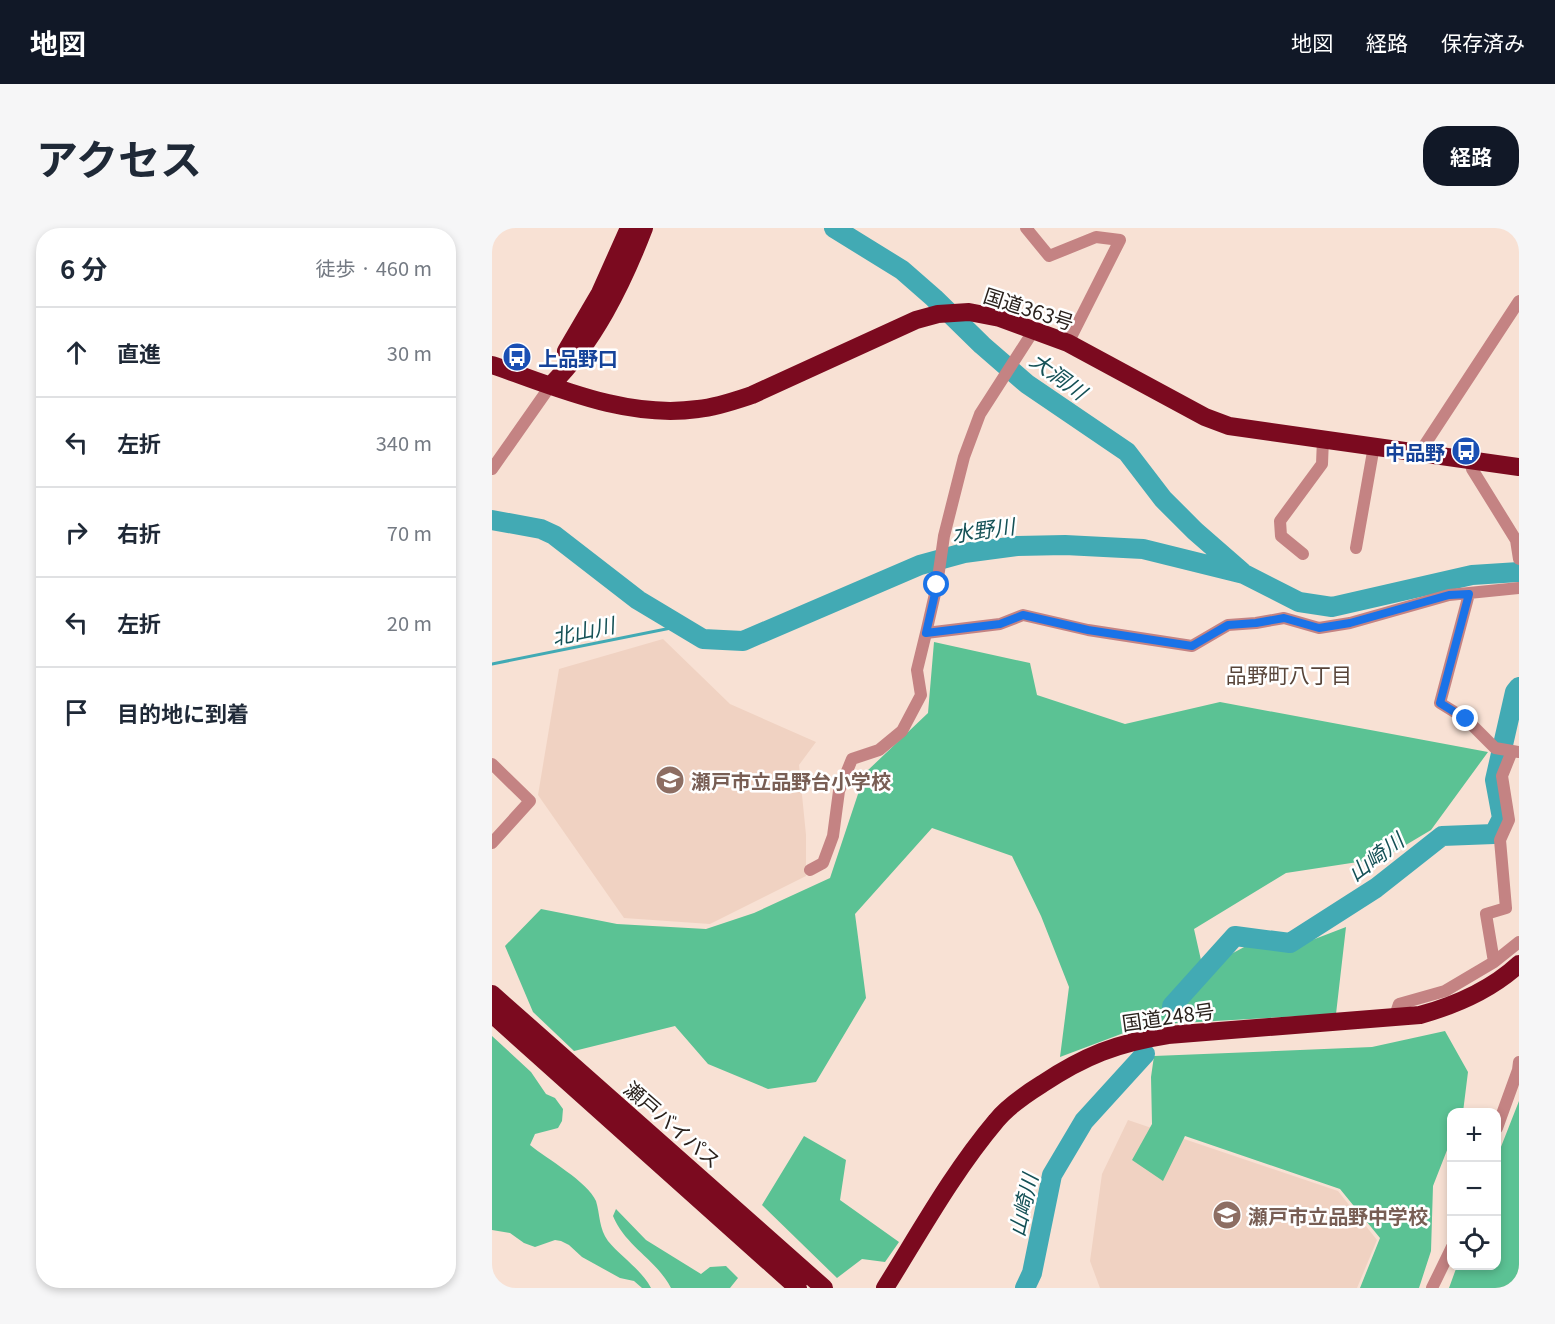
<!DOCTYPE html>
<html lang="ja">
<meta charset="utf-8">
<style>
:root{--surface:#fff;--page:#f6f6f7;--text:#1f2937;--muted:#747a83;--line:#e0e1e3;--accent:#111827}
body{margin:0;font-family:Georgia,"Noto Sans JP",serif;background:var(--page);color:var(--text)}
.controls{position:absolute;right:18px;bottom:18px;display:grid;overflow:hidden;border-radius:12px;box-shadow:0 3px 9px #0003}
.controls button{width:54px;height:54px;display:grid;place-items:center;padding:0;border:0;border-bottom:2px solid var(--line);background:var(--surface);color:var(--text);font:30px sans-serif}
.stop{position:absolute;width:18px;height:18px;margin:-14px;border:4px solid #1a73e8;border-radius:50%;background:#fff}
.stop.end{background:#1a73e8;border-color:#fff;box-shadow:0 2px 6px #0008}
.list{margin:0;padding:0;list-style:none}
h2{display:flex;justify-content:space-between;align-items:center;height:78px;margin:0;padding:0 24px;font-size:26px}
h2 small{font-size:20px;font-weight:400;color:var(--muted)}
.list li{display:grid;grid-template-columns:39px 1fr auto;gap:18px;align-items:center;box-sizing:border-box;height:90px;padding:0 24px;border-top:2px solid var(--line)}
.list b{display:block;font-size:22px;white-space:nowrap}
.list em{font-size:20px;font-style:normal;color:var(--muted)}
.icon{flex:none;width:33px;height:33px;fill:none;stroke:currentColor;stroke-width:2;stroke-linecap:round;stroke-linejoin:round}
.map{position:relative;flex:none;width:1027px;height:1060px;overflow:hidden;border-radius:24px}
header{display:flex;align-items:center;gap:36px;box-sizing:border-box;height:84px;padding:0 30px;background:var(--accent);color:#fff}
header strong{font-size:28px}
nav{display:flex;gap:33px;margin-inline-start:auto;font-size:21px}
.intro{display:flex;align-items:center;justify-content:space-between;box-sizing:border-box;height:144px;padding:0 36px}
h1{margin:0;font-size:42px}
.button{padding:15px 27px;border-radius:24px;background:var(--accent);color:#fff;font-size:21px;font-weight:700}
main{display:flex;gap:36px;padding:0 36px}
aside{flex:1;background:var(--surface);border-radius:24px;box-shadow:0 3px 9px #0003}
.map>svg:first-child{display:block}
.built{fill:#f0d2c2}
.forest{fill:#5bc294}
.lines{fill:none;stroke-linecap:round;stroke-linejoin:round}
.stream{stroke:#42aab4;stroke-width:3}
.river{stroke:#42aab4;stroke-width:20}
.minor{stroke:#c48383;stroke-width:12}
.highway{stroke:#7b0a1f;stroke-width:18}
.route{stroke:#1a73e8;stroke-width:8}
.labels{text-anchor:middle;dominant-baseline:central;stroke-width:5;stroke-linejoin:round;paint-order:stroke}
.street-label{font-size:20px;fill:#2a221d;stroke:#fff}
.transit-label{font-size:20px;font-weight:bold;fill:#164399;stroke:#fff;text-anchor:start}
.education-label{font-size:20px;font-weight:bold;fill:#785e54;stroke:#fff;text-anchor:start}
.water-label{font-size:21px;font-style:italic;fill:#155156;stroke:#fff}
.neighbourhood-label{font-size:21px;fill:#58453a;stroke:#fff}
</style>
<header>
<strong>地図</strong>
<nav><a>地図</a><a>経路</a><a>保存済み</a></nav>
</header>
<div class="intro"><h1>アクセス</h1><a class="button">経路</a></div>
<main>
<aside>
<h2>6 分<small>徒歩 · 460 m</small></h2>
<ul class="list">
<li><svg class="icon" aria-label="ahead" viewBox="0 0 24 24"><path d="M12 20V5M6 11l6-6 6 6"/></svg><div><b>直進</b></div><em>30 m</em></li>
<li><svg class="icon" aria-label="left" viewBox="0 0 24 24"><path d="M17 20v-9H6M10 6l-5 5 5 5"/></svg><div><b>左折</b></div><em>340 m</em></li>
<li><svg class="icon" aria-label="right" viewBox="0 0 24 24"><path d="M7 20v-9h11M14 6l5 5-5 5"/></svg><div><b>右折</b></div><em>70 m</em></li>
<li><svg class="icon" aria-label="left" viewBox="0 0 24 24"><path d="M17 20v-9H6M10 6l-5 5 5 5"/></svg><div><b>左折</b></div><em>20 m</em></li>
<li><svg class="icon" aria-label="arrive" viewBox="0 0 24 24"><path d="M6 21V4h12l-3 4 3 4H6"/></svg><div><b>目的地に到着</b></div></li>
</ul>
</aside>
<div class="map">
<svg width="1027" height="1060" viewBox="0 0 1027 1060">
<rect width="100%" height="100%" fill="#f8e1d4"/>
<path class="built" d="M171,411l67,65 86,38 -17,23 7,70v41l-96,48 -86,-6 -86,-123 21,-126z
M636,892l210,71 39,49 -20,48h-257l-10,-27 12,-87z"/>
<path class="forest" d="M442,414l96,21 7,32 88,29 95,-22 268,50 -57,78 -47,28 -98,15 -92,56 9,40 45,-24 46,2 52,-20 -10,87 -191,11 -85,32 9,-70 -28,-71 -29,-60 -80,-28 -77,86 11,84 -50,84 -48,7 -60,-25 -33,-38 -101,25 -41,-39 -28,-66 36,-37 76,15 89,5 48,-16 76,-35 35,-105 63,-60z
M953,803l23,41 -5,40h-11l-1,28 -18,46 -2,65 -12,37h-59l20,-50 -40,-49 -155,-53 -22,45 -31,-21 20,-36 -1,-47 3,-21 218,-9z
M0,808l39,36 15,22 9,4 8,11 -1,12 -4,7 -23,6 -5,11c17,14 58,37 66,56 4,13 3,28 12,40 13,16 33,28 43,47h-9l-8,-7 -14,-3 -38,-21 -13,-12 -8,-4 -6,-1 -20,7 -11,-4 -14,-10 -18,-3z
M1027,873v187h-70l8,-22h40v-109z
M312,908l42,24 -6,40 59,42 -14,20 -23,-3 -25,19 -75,-73z
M124,981l30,31 55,34 9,-7 16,-1 12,12 -8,10h-59c-15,-29 -45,-41 -58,-72z"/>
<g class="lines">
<path class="stream" d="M0,436l189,-38"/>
<path class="river" d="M342,0l68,42 32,28 48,47 45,39 100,68 36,47 32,32 47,41
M0,292l49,9 13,6 84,65 65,39 40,2 177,-76 44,-12 53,-7 48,-1 78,4 101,25 55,28 33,5 140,-32 47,-3
M680,778l63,-70 55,7 86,-55 66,-52 52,-2 8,-16 -7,-38 20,-88 4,-5
M533,1060l7,-15 20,-98 32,-54 61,-67"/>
<path class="minor" d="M534,0l23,28 47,-19 24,3 -52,103
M542,102l-54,84 -16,43 -20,79 -7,49 -11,48 74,-9 23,-9 65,15 104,16 36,-21 28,-2 28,-5 35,10 31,-5 99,-28 70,-7
M928,224l99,-151
M978,232l2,9 44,71 3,19
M0,241l59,-84
M864,320l18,-102
M811,326l-22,-18 -1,-15 42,-57 1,-25
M977,366l-29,109 26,16 29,29 24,4
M0,536l38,37 -38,42
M318,642l13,-7 10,-27 6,-45 13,-32 27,-9 23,-19 19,-36 -4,-25 9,-37
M1002,734l-8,-48 20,-6 -6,-68 9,-20 -7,-44 10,-25
M902,791l5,-15 46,-13 49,-29 25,-20
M1005,900l21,-58 1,-8
M940,1060l20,-41"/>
<path class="highway" d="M74,123l34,-58 29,-65
M0,137c66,23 135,54 206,44 19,-2 36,-8 54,-14l164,-75 22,-6 31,-2 31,6 68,25 137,74 24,9 290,41
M59,157c43,-43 71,-100 93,-157
M0,766l332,294
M0,786l306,274
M393,1060c35,-56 68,-116 111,-167 12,-15 30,-27 46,-37 42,-28 75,-41 126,-49l252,-20c36,-10 71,-25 99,-51"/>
</g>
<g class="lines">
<path class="route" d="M445,357l-11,48 74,-9 23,-9 65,15 104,16 36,-21 28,-2 28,-5 35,10 31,-5 99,-28 20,-1 -29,109 26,16"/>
</g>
<defs>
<g id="bus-disc" transform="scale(1.5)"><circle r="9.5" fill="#1a4fb4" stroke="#fff"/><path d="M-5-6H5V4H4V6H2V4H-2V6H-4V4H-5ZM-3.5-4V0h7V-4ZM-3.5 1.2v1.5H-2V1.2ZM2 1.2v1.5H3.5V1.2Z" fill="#fff"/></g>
<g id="school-disc" transform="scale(1.5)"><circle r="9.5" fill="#8d6e63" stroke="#fff"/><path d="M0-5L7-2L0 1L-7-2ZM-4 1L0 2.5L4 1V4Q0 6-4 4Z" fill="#fff"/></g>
</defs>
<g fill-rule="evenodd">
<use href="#bus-disc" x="25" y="129"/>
<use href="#bus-disc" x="974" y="223"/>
<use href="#school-disc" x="178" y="552"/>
<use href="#school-disc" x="735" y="987"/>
</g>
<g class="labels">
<g class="street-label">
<text transform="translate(537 80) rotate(18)">国道363号</text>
<text transform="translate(676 788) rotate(-8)">国道248号</text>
<text transform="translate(181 896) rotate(41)">瀬戸バイパス</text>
</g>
<g class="transit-label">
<text x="46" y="129">上品野口</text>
<text x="953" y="223" text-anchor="end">中品野</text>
</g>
<g class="education-label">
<text x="199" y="552">瀬戸市立品野台小学校</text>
<text x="756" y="987">瀬戸市立品野中学校</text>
</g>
<g class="water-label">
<text transform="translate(567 147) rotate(36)">大洞川</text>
<text transform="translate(491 301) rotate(-8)">水野川</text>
<text transform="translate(91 402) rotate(-12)">北山川</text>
<text transform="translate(883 628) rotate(-37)">山崎川</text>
<text transform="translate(530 977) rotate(-77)">山崎川</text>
</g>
<g class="neighbourhood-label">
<text x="797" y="446">品野町八丁目</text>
</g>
</g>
</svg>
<div class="controls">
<button>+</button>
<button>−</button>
<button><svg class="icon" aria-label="locate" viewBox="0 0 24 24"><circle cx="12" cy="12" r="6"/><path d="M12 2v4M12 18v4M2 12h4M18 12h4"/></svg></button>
</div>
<div class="stop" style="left:445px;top:357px"></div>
<div class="stop end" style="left:974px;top:491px"></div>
</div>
</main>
